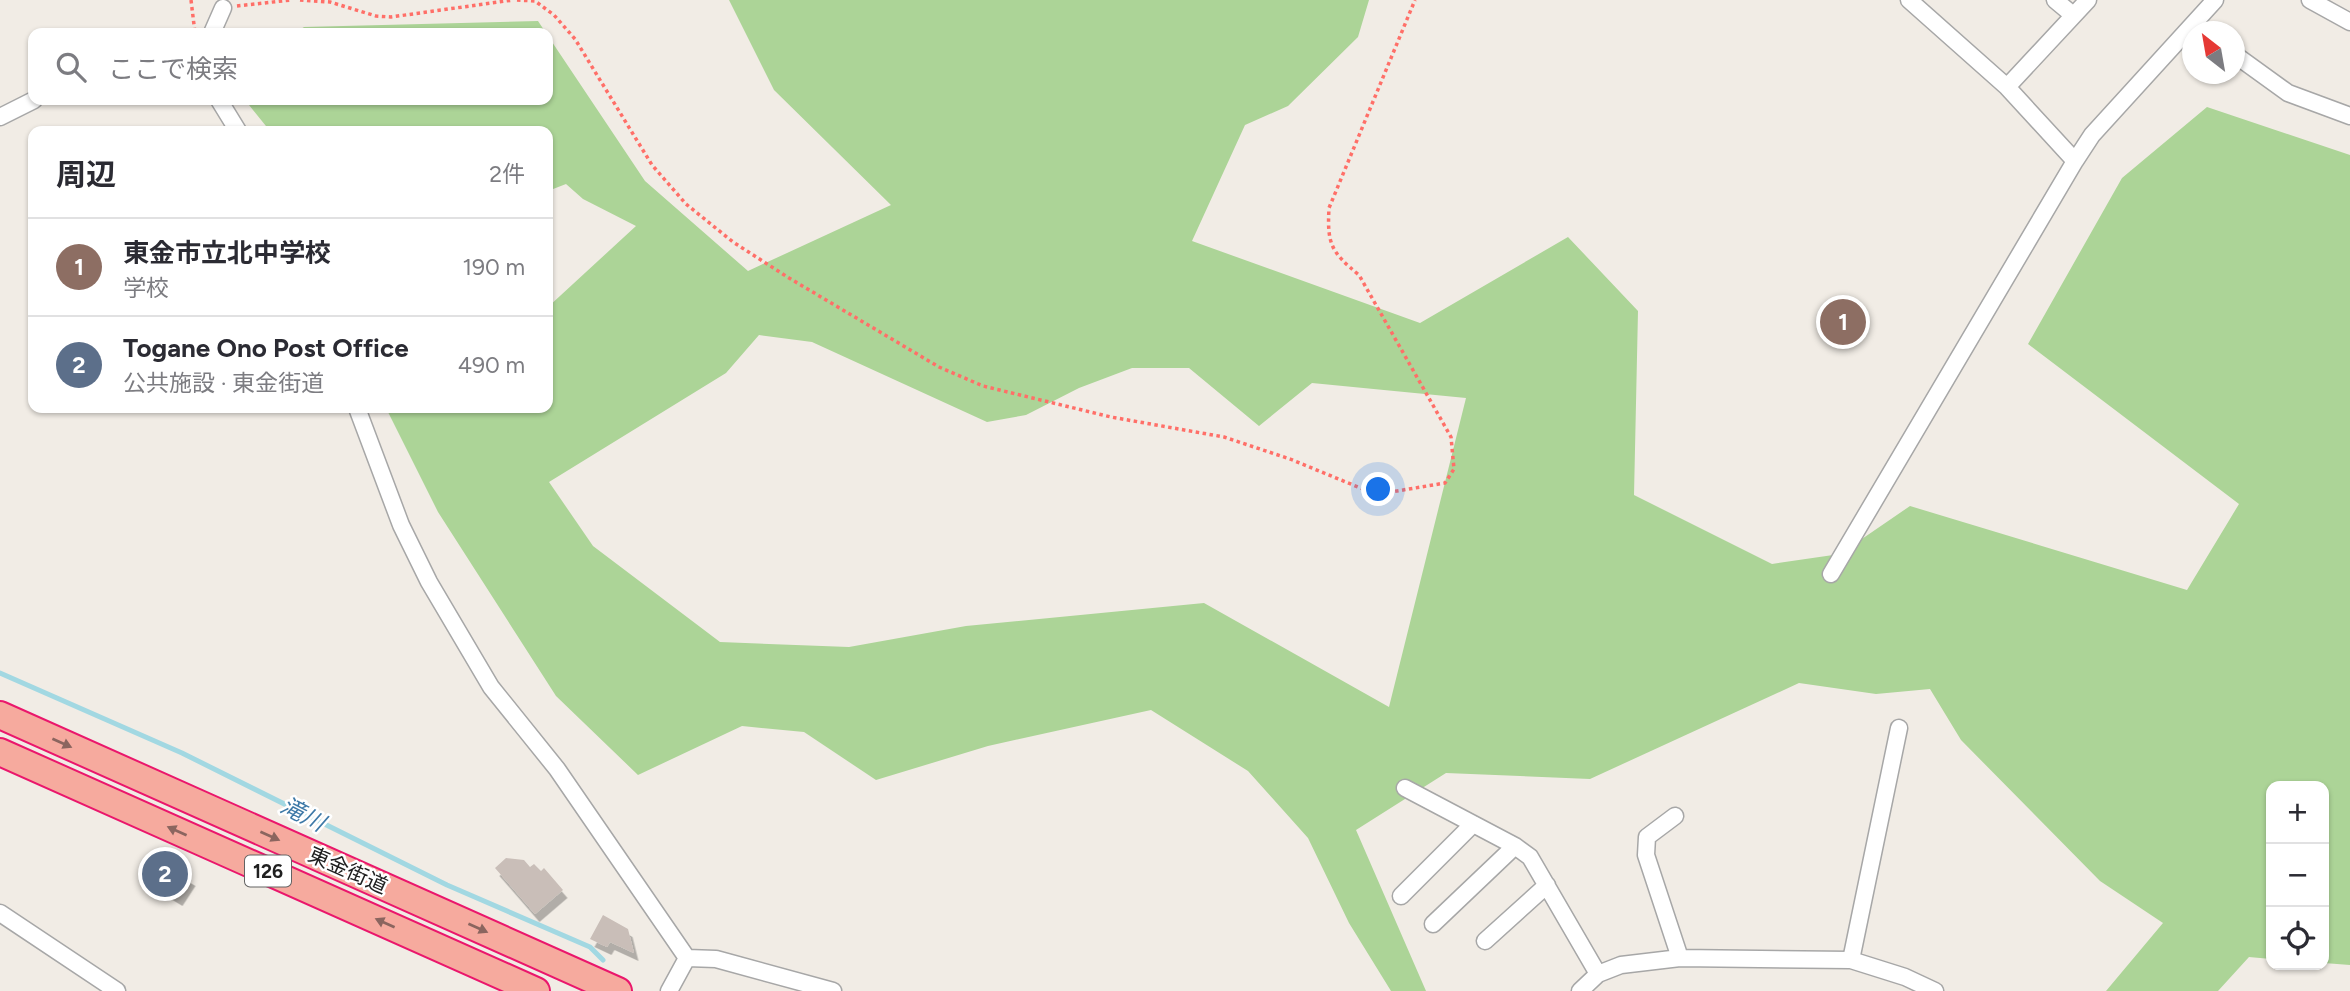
<!DOCTYPE html>
<html lang="ja">
<meta charset="utf-8">
<style>
:root{--surface:#fff;--page:#f7f7f7;--text:#2b2b33;--muted:#7c7c81;--line:#e1e1e2;--accent:#d93025}
body{margin:0;font-family:Figtree,"Noto Sans JP",sans-serif;background:var(--page);color:var(--text)}
.controls{position:absolute;right:21px;bottom:21px;display:grid;overflow:hidden;border-radius:14px;box-shadow:0 2px 5px #0004}
.controls button{width:63px;height:63px;display:grid;place-items:center;padding:0;border:0;border-bottom:2px solid var(--line);background:var(--surface);color:var(--text);font:35px sans-serif}
.compass{position:absolute;left:2182px;top:21px;width:63px;height:63px;border-radius:50%;background:var(--surface);box-shadow:0 2px 5px #0004;rotate:329deg}
.you{position:absolute;left:1379px;top:490px;width:24px;height:24px;margin:-18px;border:5px solid #fff;border-radius:50%;background:#1a73e8;box-shadow:0 0 0 10px #1a73e833}
.badge{display:grid;place-items:center;width:46px;height:46px;border-radius:50%;background:var(--accent);color:#fff;font-size:23px;font-weight:700}
.pin{position:absolute;translate:-50% -50%;border:4px solid #fff;box-shadow:0 2px 7px #0006}
.list{margin:0;padding:0;list-style:none}
h2{display:flex;justify-content:space-between;align-items:center;height:91px;margin:0;padding:0 28px;font-size:30px}
h2 small{font-size:23px;font-weight:400;color:var(--muted)}
.list li{display:grid;grid-template-columns:46px 1fr auto;gap:21px;align-items:center;box-sizing:border-box;height:98px;padding:0 28px;border-top:2px solid var(--line)}
.list b{display:block;font-size:26px;white-space:nowrap}
.list p{margin:0;font-size:23px;white-space:nowrap;color:var(--muted)}
.list em{font-size:23px;font-style:normal;color:var(--muted)}
.icon{flex:none;width:38px;height:38px;fill:none;stroke:currentColor;stroke-width:2;stroke-linecap:round;stroke-linejoin:round}
.map{position:relative;flex:none;width:2350px;height:991px;overflow:hidden}
.search{position:absolute;background:var(--surface);box-shadow:0 2px 5px #0004;left:28px;top:28px;width:525px;height:77px;display:flex;align-items:center;gap:18px;box-sizing:border-box;padding:0 24px;border-radius:14px;color:var(--muted);font-size:26px}
.panel{position:absolute;background:var(--surface);box-shadow:0 2px 5px #0004;left:28px;top:126px;width:525px;height:287px;border-radius:14px}
.map>svg:first-child{display:block}
.forest{fill:#acd497;fill-rule:evenodd}
.lines{fill:none;stroke-linecap:round;stroke-linejoin:round}
.stream{stroke:#a2d8e2;stroke-width:5}
.building{fill:#c9beb8;filter:url(#shadow)}
.minor-casing{stroke:#a7a7a7;stroke-width:19}
.trunk-casing{stroke:#ea176c;stroke-width:30}
.path{stroke:#ff6f68;stroke-width:3.5;stroke-dasharray:3.5 3.5;stroke-linecap:butt}
.minor{stroke:#fff;stroke-width:16}
.trunk{stroke:#f6aa9e;stroke-width:26}
.oneway{fill:#8b655f}
.labels{text-anchor:middle;dominant-baseline:central;stroke-width:5;stroke-linejoin:round;paint-order:stroke}
.shield{fill:#fff;stroke:#636363;stroke-width:2}
.shield-label{font-size:19px;font-weight:bold;fill:#202020}
.street-label{font-size:21px;fill:#202020;stroke:#fff}
.water-label{font-size:23px;font-style:italic;fill:#3e79a7;stroke:#fff}
</style>
<div class="map">
<svg width="2350" height="991" viewBox="0 0 2350 991">
<defs>
<filter id="shadow"><feDropShadow dx="4.5" dy="8" stdDeviation="0" flood-color="#0004"/></filter>
</defs>
<rect width="100%" height="100%" fill="#f1ece5"/>
<path class="forest" d="M729,0h640l-11,37 -70,69 -43,19 -53,116 228,82 148,-86 70,74 -4,184 138,69 68,-10 70,-48 277,84 52,-86 -211,-160 94,-166 85,-71 143,48v810l-26,-2v-177h-53v173l-22,-2 -31,34h-112l57,-68 -63,-42 -139,-141 -31,-51 -54,5 -77,-11 -209,96 -144,-6 -90,57 70,161h-35l-42,-68 -41,-85 -60,-67 -97,-61 -163,36 -112,34 -72,-48 -62,-6 -104,49 -82,-79 -118,-184 -52,-104h162v-101l88,-81 -53,-27 -17,-15 -18,7v-60h-278l-25,-31h303v-64l97,145 103,90 143,-66 -117,-115zM759,335l53,7 175,80 39,-7 53,-27 53,-20h57l70,58 53,-43 154,15 -77,309 -185,-104 -238,23 -117,21 -129,-5 -127,-96 -44,-64 177,-109z
M538,21l8,12h-251l9,-6z"/>
<g class="lines">
<path class="stream" d="M0,673l182,80 265,132 143,62 13,13"/>
</g>
<path class="building" d="M506,858l18,2 6,7 4,-3 7,7 3,-3 19,22 -28,24 -40,-46z
M163,867l10,6 3,-4 15,9 -13,20 -25,-15z
M603,915l25,14 6,24 -24,-11 -3,5 -17,-8z"/>
<g class="lines">
<g class="minor-casing">
<path id="minor" d="M1909,0l98,87 68,74
M2055,0l18,15
M2310,0l40,22
M212,33l11,-25
M2234,54l54,39 62,23
M2007,87l81,-87
M219,100l19,31
M0,117l34,-17
M357,408l44,117 28,57 62,105 66,82 130,189
M1831,574l244,-413 17,-26 123,-135
M1405,788l110,58 15,11 68,117
M1675,816l-28,21 -1,18 34,103
M1401,896l72,-72
M0,913l117,78
M1433,924l82,-78
M1485,941l62,-56
M687,958l29,1 117,32
M1851,960l48,-232
M669,991l18,-33
M1580,991l18,-17 23,-9 59,-7 171,2 54,17 30,14"/>
</g>
<g class="trunk-casing">
<path id="trunk" d="M0,715l618,276
M0,752l536,239"/>
</g>
<path class="path" d="M191,0l4,33
M300,0l30,2 46,14 15,1 122,-17
M517,0l18,1 19,14 21,24 77,126 34,39 47,38 56,36 150,89 44,19 128,31 113,20 66,22 80,33h21l54,-9 9,-14 -3,-32 -92,-162c-28,-23 -32,-31 -30,-67l86,-208
M237,6l54,-6"/>
<use href="#minor" class="minor"/>
<use href="#trunk" class="trunk"/>
</g>
<defs><path id="oneway-solid" d="M-6-.8H1V-3.2L6.5 0L1 3.2V.8H-6Z" transform="scale(1.75)"/></defs>
<g class="oneway">
<use href="#oneway-solid" transform="translate(62 743) rotate(24)"/>
<use href="#oneway-solid" transform="translate(177 831) rotate(-156)"/>
<use href="#oneway-solid" transform="translate(270 836) rotate(24)"/>
<use href="#oneway-solid" transform="translate(385 923) rotate(-156)"/>
<use href="#oneway-solid" transform="translate(478 928) rotate(24)"/>
</g>
<g class="labels">
<rect class="shield" x="245" y="855.5" width="46" height="31" rx="5"/>
<g class="shield-label">
<text x="268" y="871">126</text>
</g>
<g class="street-label">
<text transform="translate(348 870) rotate(24)">東金街道</text>
</g>
<g class="water-label">
<text transform="translate(303 814) rotate(27)">滝川</text>
</g>
</g>
</svg>
<div class="controls">
<button>+</button>
<button>−</button>
<button><svg class="icon" aria-label="locate" viewBox="0 0 24 24"><circle cx="12" cy="12" r="6"/><path d="M12 2v4M12 18v4M2 12h4M18 12h4"/></svg></button>
</div>
<svg class="compass" viewBox="-18 -18 36 36"><path d="M0-13l5 13h-10z" fill="#e53935"/><path d="M0 13l5-13h-10z" fill="#7c7c81"/></svg>
<div class="you"></div>
<div class="pin badge" style="left:1843px;top:322px;background:#8d6e63">1</div>
<div class="pin badge" style="left:165px;top:874px;background:#5c6f8a">2</div>
<div class="search"><svg class="icon" aria-label="search" viewBox="0 0 24 24"><circle cx="10" cy="10" r="6"/><path d="M15 15l6 6"/></svg>ここで検索</div>
<section class="panel">
<h2>周辺<small>2件</small></h2>
<ul class="list">
<li><span class="badge" style="background:#8d6e63">1</span><div><b>東金市立北中学校</b><p>学校</p></div><em>190 m</em></li>
<li><span class="badge" style="background:#5c6f8a">2</span><div><b>Togane Ono Post Office</b><p>公共施設 · 東金街道</p></div><em>490 m</em></li>
</ul>
</section>
</div>
